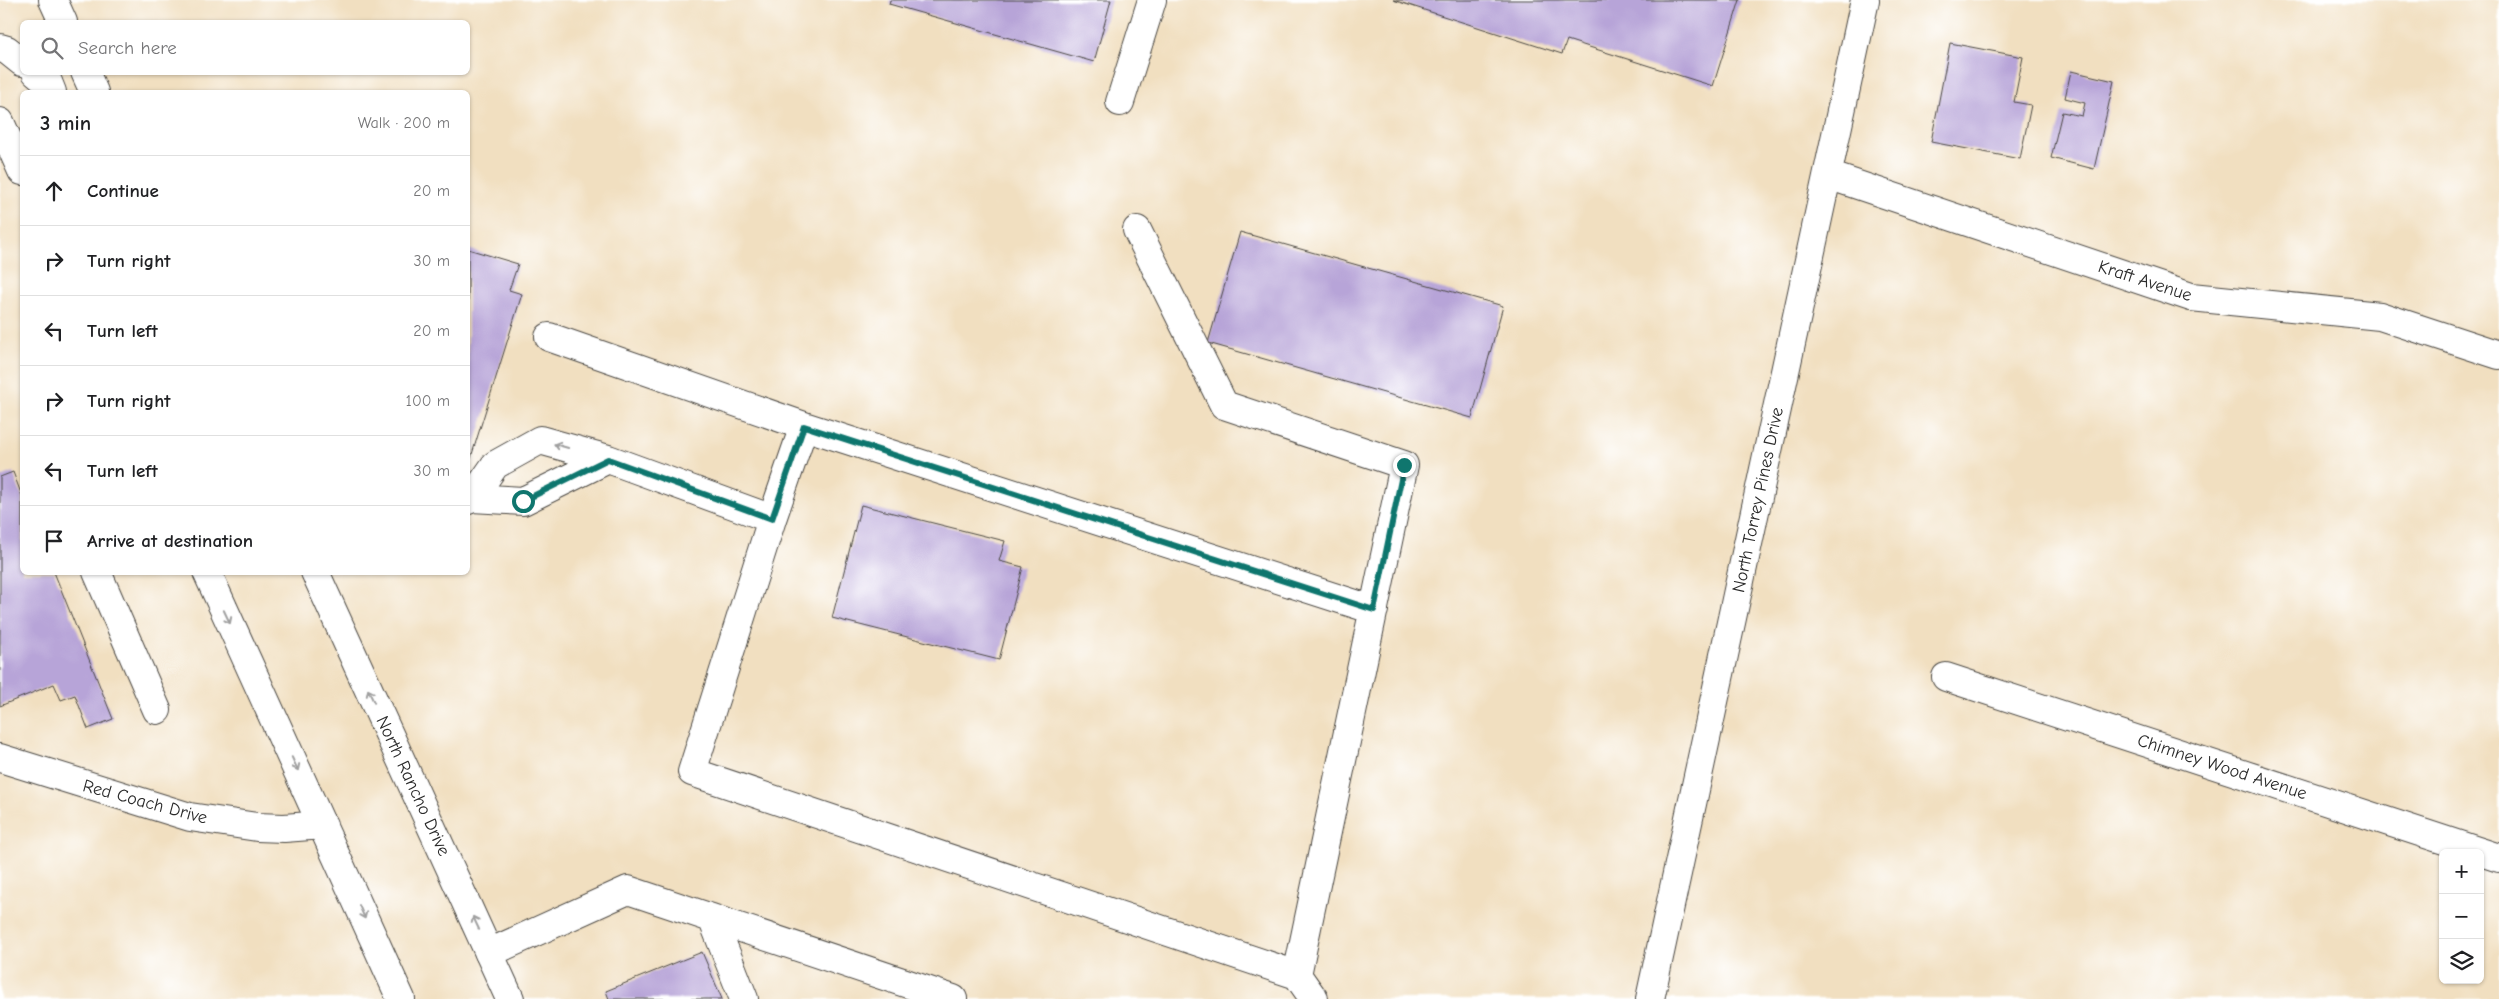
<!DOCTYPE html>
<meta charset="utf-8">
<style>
:root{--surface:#fff;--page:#f2f2f2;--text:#202124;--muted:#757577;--line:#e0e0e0}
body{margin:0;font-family:"Comic Neue",sans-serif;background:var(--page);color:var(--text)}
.controls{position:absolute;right:15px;bottom:15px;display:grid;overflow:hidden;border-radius:8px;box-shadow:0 1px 4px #0004}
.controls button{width:45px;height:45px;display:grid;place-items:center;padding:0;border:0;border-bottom:1px solid var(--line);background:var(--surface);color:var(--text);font:25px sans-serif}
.stop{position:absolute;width:15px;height:15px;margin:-11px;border:4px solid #0f766e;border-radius:50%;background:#fff}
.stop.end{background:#0f766e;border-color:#fff;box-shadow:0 1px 5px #0008}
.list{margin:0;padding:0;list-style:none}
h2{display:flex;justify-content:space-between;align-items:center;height:65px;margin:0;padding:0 20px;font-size:21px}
h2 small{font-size:16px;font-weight:400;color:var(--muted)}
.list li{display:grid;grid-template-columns:32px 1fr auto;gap:15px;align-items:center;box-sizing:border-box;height:70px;padding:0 20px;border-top:1px solid var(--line)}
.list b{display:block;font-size:19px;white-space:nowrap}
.list em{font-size:16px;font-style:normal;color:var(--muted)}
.icon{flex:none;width:28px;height:28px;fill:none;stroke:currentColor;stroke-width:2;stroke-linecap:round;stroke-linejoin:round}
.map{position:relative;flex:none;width:2499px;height:999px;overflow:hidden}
.search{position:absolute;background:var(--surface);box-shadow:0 1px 4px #0004;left:20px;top:20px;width:450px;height:55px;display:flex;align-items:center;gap:12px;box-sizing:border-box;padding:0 18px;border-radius:8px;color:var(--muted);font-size:19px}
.panel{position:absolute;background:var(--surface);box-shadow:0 1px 4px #0004;left:20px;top:90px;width:450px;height:485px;border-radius:8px}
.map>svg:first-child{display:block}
.building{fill:#b7a4d8}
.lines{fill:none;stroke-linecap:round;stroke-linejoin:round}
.minor-casing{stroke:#494641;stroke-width:30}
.major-casing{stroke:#494641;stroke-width:30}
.minor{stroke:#fff;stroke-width:28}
.major{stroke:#fff;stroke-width:28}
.oneway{stroke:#a0a0a0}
.route{stroke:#0f766e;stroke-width:6}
.labels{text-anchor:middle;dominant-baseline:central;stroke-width:4;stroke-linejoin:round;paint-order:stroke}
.street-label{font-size:18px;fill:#2b2b2b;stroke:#fff}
</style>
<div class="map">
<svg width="2499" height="999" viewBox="0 0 2499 999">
<rect width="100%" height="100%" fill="#fff"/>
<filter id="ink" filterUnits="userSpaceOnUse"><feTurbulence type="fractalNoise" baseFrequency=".02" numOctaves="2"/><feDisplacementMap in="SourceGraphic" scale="10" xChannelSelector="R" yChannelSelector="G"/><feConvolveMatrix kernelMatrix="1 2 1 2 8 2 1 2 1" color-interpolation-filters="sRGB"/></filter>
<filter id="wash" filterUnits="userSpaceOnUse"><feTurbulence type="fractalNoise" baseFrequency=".0096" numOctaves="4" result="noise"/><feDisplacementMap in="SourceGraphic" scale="20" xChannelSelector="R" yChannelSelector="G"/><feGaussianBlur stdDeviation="1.12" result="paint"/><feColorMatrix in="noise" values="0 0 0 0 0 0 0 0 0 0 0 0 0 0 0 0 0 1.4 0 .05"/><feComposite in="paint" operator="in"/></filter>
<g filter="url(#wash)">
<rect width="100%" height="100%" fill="#f1dfc0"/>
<g id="blocks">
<path class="building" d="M890,0h221l-17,62 -205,-58z
M1393,0h347l-27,86 -146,-46 -5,14z
M1950,43l73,14 -9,45 17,3 -11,54 -89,-17z
M2071,71l43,10 -20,88 -43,-11 11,-46 20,4 3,-13 -20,-5z
M1240,232l263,74 -31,112 -264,-75z
M468,249l50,15 -9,26 13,4 -54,173z
M13,472l9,24v76h32l59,147 -25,10 -13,-34 -14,5 -7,-16 -54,22v-229z
M861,505l144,36 -6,20 24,6 -24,93 -167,-42z
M702,952l20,47h-113l-3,-8z"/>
</g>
</g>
<g filter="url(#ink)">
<use href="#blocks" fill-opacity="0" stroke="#494641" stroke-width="1"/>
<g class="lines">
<g class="minor-casing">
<path id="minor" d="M1120,102l32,-102
M1828,175l363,122 189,19 119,39
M549,337l255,89
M472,498l23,-33 45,-25 68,19 164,60 32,-93 570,184
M468,500l4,-2 51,3 85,-42
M772,519l-80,253 605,203 107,-510 -180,-60 -87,-175
M97,572l60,138
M1946,677l553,181
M0,758l190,59 67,10 27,1 39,-3
M712,918l32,81
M489,953l139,-63 325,109
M1297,975l17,24
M1650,999l215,-999"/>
</g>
<g class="major-casing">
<path id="major" d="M53,0l10,22
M0,48l7,2 15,12
M36,72l12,10 4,10
M85,72l9,20
M0,122l22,49
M207,572l194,427
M315,572l195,427"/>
</g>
<use href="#minor" class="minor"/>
<use href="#major" class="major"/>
</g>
<defs><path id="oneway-shaft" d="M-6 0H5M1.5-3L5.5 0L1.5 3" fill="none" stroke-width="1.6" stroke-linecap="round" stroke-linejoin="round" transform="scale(1.25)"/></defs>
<g class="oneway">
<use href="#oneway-shaft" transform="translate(561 446) rotate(-164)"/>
<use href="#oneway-shaft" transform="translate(227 617) rotate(65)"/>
<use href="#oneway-shaft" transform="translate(371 696) rotate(-115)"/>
<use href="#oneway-shaft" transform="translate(295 764) rotate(65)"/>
<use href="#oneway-shaft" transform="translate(362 912) rotate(66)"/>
<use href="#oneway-shaft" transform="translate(476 923) rotate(-115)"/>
</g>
</g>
<g class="lines" filter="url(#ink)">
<path class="route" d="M523,501l85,-42 164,60 32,-93 570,184 30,-145"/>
</g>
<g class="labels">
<g class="street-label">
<text transform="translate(2145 281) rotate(18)">Kraft Avenue</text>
<text transform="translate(1758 500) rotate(-78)">North Torrey Pines Drive</text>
<text transform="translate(2222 767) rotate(18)">Chimney Wood Avenue</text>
<text transform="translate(413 786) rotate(65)">North Rancho Drive</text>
<text transform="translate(145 802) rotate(15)">Red Coach Drive</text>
</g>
</g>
</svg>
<div class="controls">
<button>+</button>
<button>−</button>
<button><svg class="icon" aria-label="layers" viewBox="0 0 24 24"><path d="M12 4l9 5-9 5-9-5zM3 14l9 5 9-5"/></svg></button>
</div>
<div class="stop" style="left:523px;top:501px"></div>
<div class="stop end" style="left:1404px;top:465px"></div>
<div class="search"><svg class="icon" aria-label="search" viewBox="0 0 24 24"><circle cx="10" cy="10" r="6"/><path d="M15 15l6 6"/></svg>Search here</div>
<section class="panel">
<h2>3 min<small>Walk · 200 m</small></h2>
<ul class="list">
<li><svg class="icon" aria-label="ahead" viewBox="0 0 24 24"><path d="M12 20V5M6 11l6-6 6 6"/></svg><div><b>Continue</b></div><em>20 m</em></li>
<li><svg class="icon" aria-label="right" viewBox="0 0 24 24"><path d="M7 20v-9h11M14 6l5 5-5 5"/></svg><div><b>Turn right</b></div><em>30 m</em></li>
<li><svg class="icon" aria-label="left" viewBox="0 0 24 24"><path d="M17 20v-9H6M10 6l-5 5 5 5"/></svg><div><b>Turn left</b></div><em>20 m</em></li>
<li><svg class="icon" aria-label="right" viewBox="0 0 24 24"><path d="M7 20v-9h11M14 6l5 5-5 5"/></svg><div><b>Turn right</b></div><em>100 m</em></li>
<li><svg class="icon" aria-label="left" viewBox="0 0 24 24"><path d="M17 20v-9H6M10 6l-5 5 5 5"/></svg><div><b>Turn left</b></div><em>30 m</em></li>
<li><svg class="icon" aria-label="arrive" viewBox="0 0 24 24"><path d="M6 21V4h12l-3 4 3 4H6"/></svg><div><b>Arrive at destination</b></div></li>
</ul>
</section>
</div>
